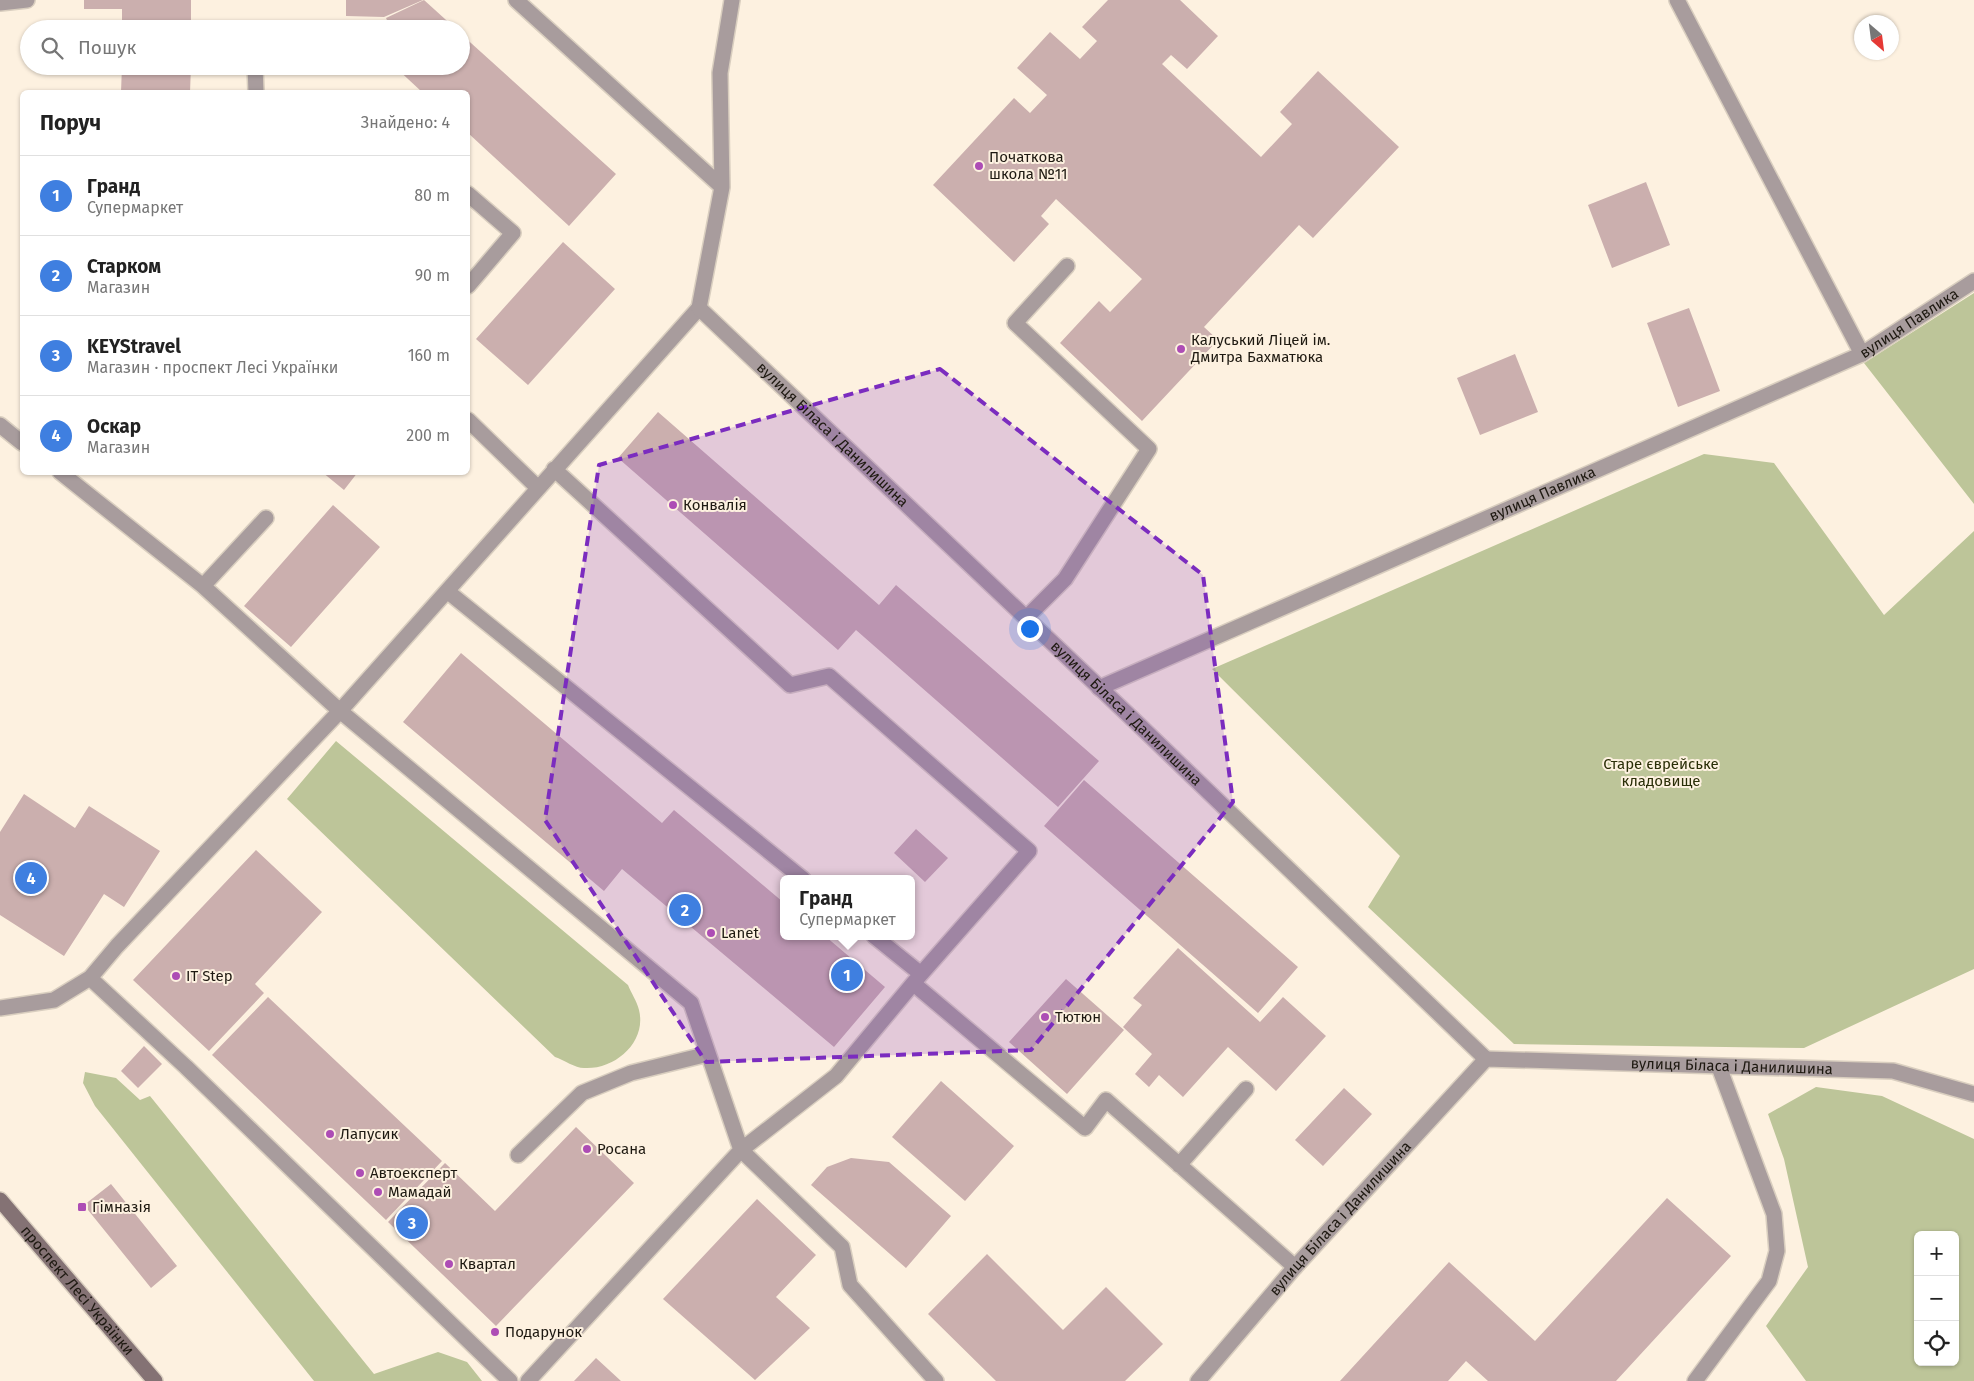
<!DOCTYPE html>
<html lang="uk">
<meta charset="utf-8">
<style>
:root{--surface:#fff;--page:#f6f6f6;--text:#222;--muted:#767676;--line:#e0e0e0;--accent:#ad4db5}
body{margin:0;font-family:"Fira Sans",sans-serif;background:var(--page);color:var(--text)}
.controls{position:absolute;right:15px;bottom:15px;display:grid;overflow:hidden;border-radius:8px;box-shadow:0 1px 4px #0004}
.controls button{width:45px;height:45px;display:grid;place-items:center;padding:0;border:0;border-bottom:1px solid var(--line);background:var(--surface);color:var(--text);font:25px sans-serif}
.compass{position:absolute;left:1854px;top:15px;width:45px;height:45px;border-radius:50%;background:var(--surface);box-shadow:0 1px 4px #0004;rotate:152deg}
.you{position:absolute;left:1029px;top:628px;width:18px;height:18px;margin:-12px;border:4px solid #fff;border-radius:50%;background:#1a73e8;box-shadow:0 0 0 8px #1a73e833}
.badge{display:grid;place-items:center;width:32px;height:32px;border-radius:50%;background:var(--accent);color:#fff;font-size:16px;font-weight:700}
.pin{position:absolute;translate:-50% -50%;border:2px solid #fff;box-shadow:0 1px 5px #0006}
.popup{position:absolute;left:780px;top:875px;width:135px;height:65px;box-sizing:border-box;display:grid;place-content:center;border-radius:8px;background:var(--surface);filter:drop-shadow(0 1px 4px #0005);font-size:16px;white-space:nowrap;color:var(--muted)}
.popup b{font-size:19px;color:var(--text)}
.popup::after{content:'';position:absolute;left:50%;top:100%;margin-left:-10px;border:10px solid transparent;border-top-color:var(--surface)}
.list{margin:0;padding:0;list-style:none}
h2{display:flex;justify-content:space-between;align-items:center;height:65px;margin:0;padding:0 20px;font-size:21px}
h2 small{font-size:16px;font-weight:400;color:var(--muted)}
.list li{display:grid;grid-template-columns:32px 1fr auto;gap:15px;align-items:center;box-sizing:border-box;height:80px;padding:0 20px;border-top:1px solid var(--line)}
.list b{display:block;font-size:19px;white-space:nowrap}
.list p{margin:0;font-size:16px;white-space:nowrap;color:var(--muted)}
.list em{font-size:16px;font-style:normal;color:var(--muted)}
.icon{flex:none;width:28px;height:28px;fill:none;stroke:currentColor;stroke-width:2;stroke-linecap:round;stroke-linejoin:round}
.map{position:relative;flex:none;width:1974px;height:1381px;overflow:hidden}
.search{position:absolute;background:var(--surface);box-shadow:0 1px 4px #0004;left:20px;top:20px;width:450px;height:55px;display:flex;align-items:center;gap:12px;box-sizing:border-box;padding:0 18px;border-radius:28px;color:var(--muted);font-size:19px}
.panel{position:absolute;background:var(--surface);box-shadow:0 1px 4px #0004;left:20px;top:90px;width:450px;height:385px;border-radius:8px}
.map>svg:first-child{display:block}
.green{fill:#bdc599;fill-rule:evenodd}
.building{fill:#cbafae}
.lines{fill:none;stroke-linecap:round;stroke-linejoin:round}
.lane-casing{stroke:#d9cebf;stroke-width:18}
.street-casing{stroke:#d9cebf;stroke-width:18}
.secondary-casing{stroke:#d9cebf;stroke-width:18}
.lane{stroke:#a89c9d;stroke-width:15}
.street{stroke:#a89c9d;stroke-width:15}
.secondary{stroke:#847274;stroke-width:15}
.marked{fill:#7b2cbf;fill-opacity:0.2;stroke:#7b2cbf;stroke-width:4;stroke-dasharray:10 6;stroke-linejoin:round}
.poi-dot{fill:#ad4db5;stroke:#fdf1e0;stroke-width:2}
.labels{text-anchor:middle;dominant-baseline:central;stroke-width:4;stroke-linejoin:round;paint-order:stroke}
.poi-label{font-size:15px;fill:#1e1911;stroke:#fdf1e0;text-anchor:start}
.street-label{font-size:15px;fill:#1e1911;stroke:#fdf1e0}
.park-label{font-size:15px;fill:#2a2e07;stroke:#fdf1e0}
</style>
<div class="map">
<svg width="1974" height="1381" viewBox="0 0 1974 1381">
<rect width="100%" height="100%" fill="#fdf1e0"/>
<path class="green" d="M1974,293v211l-110,-141z
M1704,454l70,9 110,152 90,-84v438l-170,79 -290,-4 -146,-137 32,-51 -188,-187z
M336,741l292,244c3,8 9,16 11,25 8,32 -24,60 -55,58 -9,0 -20,-8 -29,-11l-268,-258z
M85,1072l31,6 24,22 10,-4 224,278 64,-22 29,10 15,19h-168l-219,-275 -12,-23z
M1816,1087l66,9 92,43v242h-168l-40,-55 42,-59 -24,-108 -16,-45zM1918,1235h37v127h-37z"/>
<path class="building" d="M84,0h107v29h-69v-20h-38z
M346,0h77l-39,17 -38,-1z
M424,0l32,29h-65l-5,-11z
M1108,0h72l38,36 -31,33 -16,-14 -9,9 99,93 31,-33 -12,-12 38,-41 81,76 -86,91 -14,-13 -95,102 14,13 -76,81 -82,-78 39,-42 11,11 32,-33 -86,-80 -15,17 8,8 -35,38 -81,-77 81,-87 16,15 17,-18 -30,-27 33,-36 30,27 17,-18 -15,-14z
M461,34l155,140 -47,52 -101,-93v-41h-46l-28,-26h67z
M122,66h69l-1,26h-69z
M1646,182l24,63 -58,23 -24,-63z
M563,242l52,47 -87,96 -52,-46z
M1689,308l31,83 -42,16 -31,-84z
M1515,354l23,58 -58,23 -23,-57z
M658,412l221,193 17,-20 203,176 -41,46 -202,-177 -18,20 -220,-192z
M322,472h36l-14,18z
M333,505l47,42 -89,100 -47,-41z
M461,653l201,170 12,-13 109,92v34h42l60,51 -51,60 -212,-178 -18,22 -201,-169z
M1084,780l214,187 -40,46 -214,-187z
M24,794l51,34 14,-22 71,45 -36,56 -20,-13 -40,62 -64,-41v-83z
M916,829l32,29 -23,24 -31,-29z
M256,850l66,62 -67,72 9,9 -55,58 -76,-71z
M1178,948l82,74 23,-25 43,39 -50,55 -48,-44 -45,50 -24,-22 -10,12 -14,-13 17,-20 -29,-27 19,-22 -9,-7z
M1066,979l58,51 -57,64 -58,-52z
M268,997l174,164 -56,59 -174,-165z
M144,1046l18,18 -24,24 -17,-17z
M941,1081l73,65 -49,55 -73,-64z
M1344,1088l28,26 -49,52 -28,-26z
M576,1127l58,56 -138,143 -108,-104 57,-59 50,48z
M851,1158l38,4 62,54 -45,52 -95,-83 16,-18z
M111,1184l66,82 -26,22 -67,-83z
M1667,1198l64,58 -115,125h-128l-22,-20 -18,20h-108l109,-119 86,79z
M757,1199l59,56 -40,42 34,31 -55,52 -92,-81z
M987,1254l76,76 43,-43 57,57 -38,37h-129l-68,-67z
M596,1358l25,23h-47z"/>
<g class="lines">
<g class="lane-casing">
<path id="lane" d="M516,0l206,187
M1677,0l185,354
M0,3l27,-3
M255,66l1,26
M468,194l45,39 -45,53
M468,420l70,68
M0,425l22,18
M60,472l143,114 137,125 351,292 50,147 101,97 8,38 86,96
M203,586l63,-68
M447,591l356,288
M1026,618l39,-39 84,-130 -134,-126 52,-57
M874,936l47,38
M90,978l96,89 324,314
M914,984l171,144 21,-28 189,167
M0,1008l54,-8 36,-22 27,-32 223,-235 359,-403 23,-121 -2,-114 12,-73
M518,1155l64,-62 49,-20 77,-19
M1179,1165l67,-76
M528,1381l213,-231 95,-74 85,-102 108,-123 -200,-175 -39,9 -236,-216
M1695,1381l74,-100 8,-30 -3,-37 -55,-147"/>
</g>
<g class="street-casing">
<g id="street">
<path id="s1" d="M699,308l440,417 347,334"/>
<path id="s2" d="M1099,688l763,-334 112,-73"/>
<path id="s3" d="M1198,1381l97,-114 191,-208 407,12 81,23"/>
</g>
</g>
<g class="secondary-casing">
<g id="secondary">
<path id="s4" d="M0,1200l155,181"/>
</g>
</g>
<use href="#lane" class="lane"/>
<use href="#street" class="street"/>
<use href="#secondary" class="secondary"/>
</g>
<path class="marked" d="M940,369l263,206 30,227 -202,248 -325,12 -161,-242 54,-355z"/>
<g class="poi-dot">
<circle cx="979" cy="166" r="5"/>
<circle cx="1181" cy="349" r="5"/>
<circle cx="673" cy="505" r="5"/>
<circle cx="711" cy="933" r="5"/>
<circle cx="176" cy="976" r="5"/>
<circle cx="1045" cy="1017" r="5"/>
<circle cx="330" cy="1134" r="5"/>
<circle cx="587" cy="1149" r="5"/>
<circle cx="360" cy="1173" r="5"/>
<circle cx="378" cy="1192" r="5"/>
<rect x="77" y="1202" width="10" height="10" rx="2.5"/>
<circle cx="449" cy="1264" r="5"/>
<circle cx="495" cy="1332" r="5"/>
</g>
<g class="labels">
<g class="poi-label">
<text x="989" y="157">Початкова<tspan x="989" dy="17">школа №11</tspan></text>
<text x="1191" y="340">Калуський Ліцей ім.<tspan x="1191" dy="17">Дмитра Бахматюка</tspan></text>
<text x="683" y="505">Конвалія</text>
<text x="721" y="933">Lanet</text>
<text x="186" y="976">IT Step</text>
<text x="1055" y="1017">Тютюн</text>
<text x="340" y="1134">Лапусик</text>
<text x="597" y="1149">Росана</text>
<text x="370" y="1173">Автоексперт</text>
<text x="388" y="1192">Мамадай</text>
<text x="92" y="1207">Гімназія</text>
<text x="459" y="1264">Квартал</text>
<text x="505" y="1332">Подарунок</text>
</g>
<g class="street-label">
<text stroke="none"><textPath href="#s2" startOffset="889">вулиця Павлика</textPath></text>
<text stroke="none"><textPath href="#s1" startOffset="184">вулиця Біласа і Данилишина</textPath></text>
<text stroke="none"><textPath href="#s2" startOffset="484">вулиця Павлика</textPath></text>
<text stroke="none"><textPath href="#s1" startOffset="589">вулиця Біласа і Данилишина</textPath></text>
<text stroke="none"><textPath href="#s3" startOffset="678">вулиця Біласа і Данилишина</textPath></text>
<text stroke="none"><textPath href="#s3" startOffset="216">вулиця Біласа і Данилишина</textPath></text>
<text stroke="none"><textPath href="#s4" startOffset="119">проспект Лесі Українки</textPath></text>
</g>
<g class="park-label">
<text x="1661" y="764">Старе єврейське<tspan x="1661" dy="17">кладовище</tspan></text>
</g>
</g>
</svg>
<div class="controls">
<button>+</button>
<button>−</button>
<button><svg class="icon" aria-label="locate" viewBox="0 0 24 24"><circle cx="12" cy="12" r="6"/><path d="M12 2v4M12 18v4M2 12h4M18 12h4"/></svg></button>
</div>
<svg class="compass" viewBox="-18 -18 36 36"><path d="M0-13l5 13h-10z" fill="#e53935"/><path d="M0 13l5-13h-10z" fill="#767676"/></svg>
<div class="you"></div>
<div class="pin badge" style="left:847px;top:975px;background:#3f7fe0">1</div>
<div class="popup"><b>Гранд</b>Супермаркет</div>
<div class="pin badge" style="left:685px;top:910px;background:#3f7fe0">2</div>
<div class="pin badge" style="left:412px;top:1223px;background:#3f7fe0">3</div>
<div class="pin badge" style="left:31px;top:878px;background:#3f7fe0">4</div>
<div class="search"><svg class="icon" aria-label="search" viewBox="0 0 24 24"><circle cx="10" cy="10" r="6"/><path d="M15 15l6 6"/></svg>Пошук</div>
<section class="panel">
<h2>Поруч<small>Знайдено: 4</small></h2>
<ul class="list">
<li><span class="badge" style="background:#3f7fe0">1</span><div><b>Гранд</b><p>Супермаркет</p></div><em>80 m</em></li>
<li><span class="badge" style="background:#3f7fe0">2</span><div><b>Старком</b><p>Магазин</p></div><em>90 m</em></li>
<li><span class="badge" style="background:#3f7fe0">3</span><div><b>KEYStravel</b><p>Магазин · проспект Лесі Українки</p></div><em>160 m</em></li>
<li><span class="badge" style="background:#3f7fe0">4</span><div><b>Оскар</b><p>Магазин</p></div><em>200 m</em></li>
</ul>
</section>
</div>
